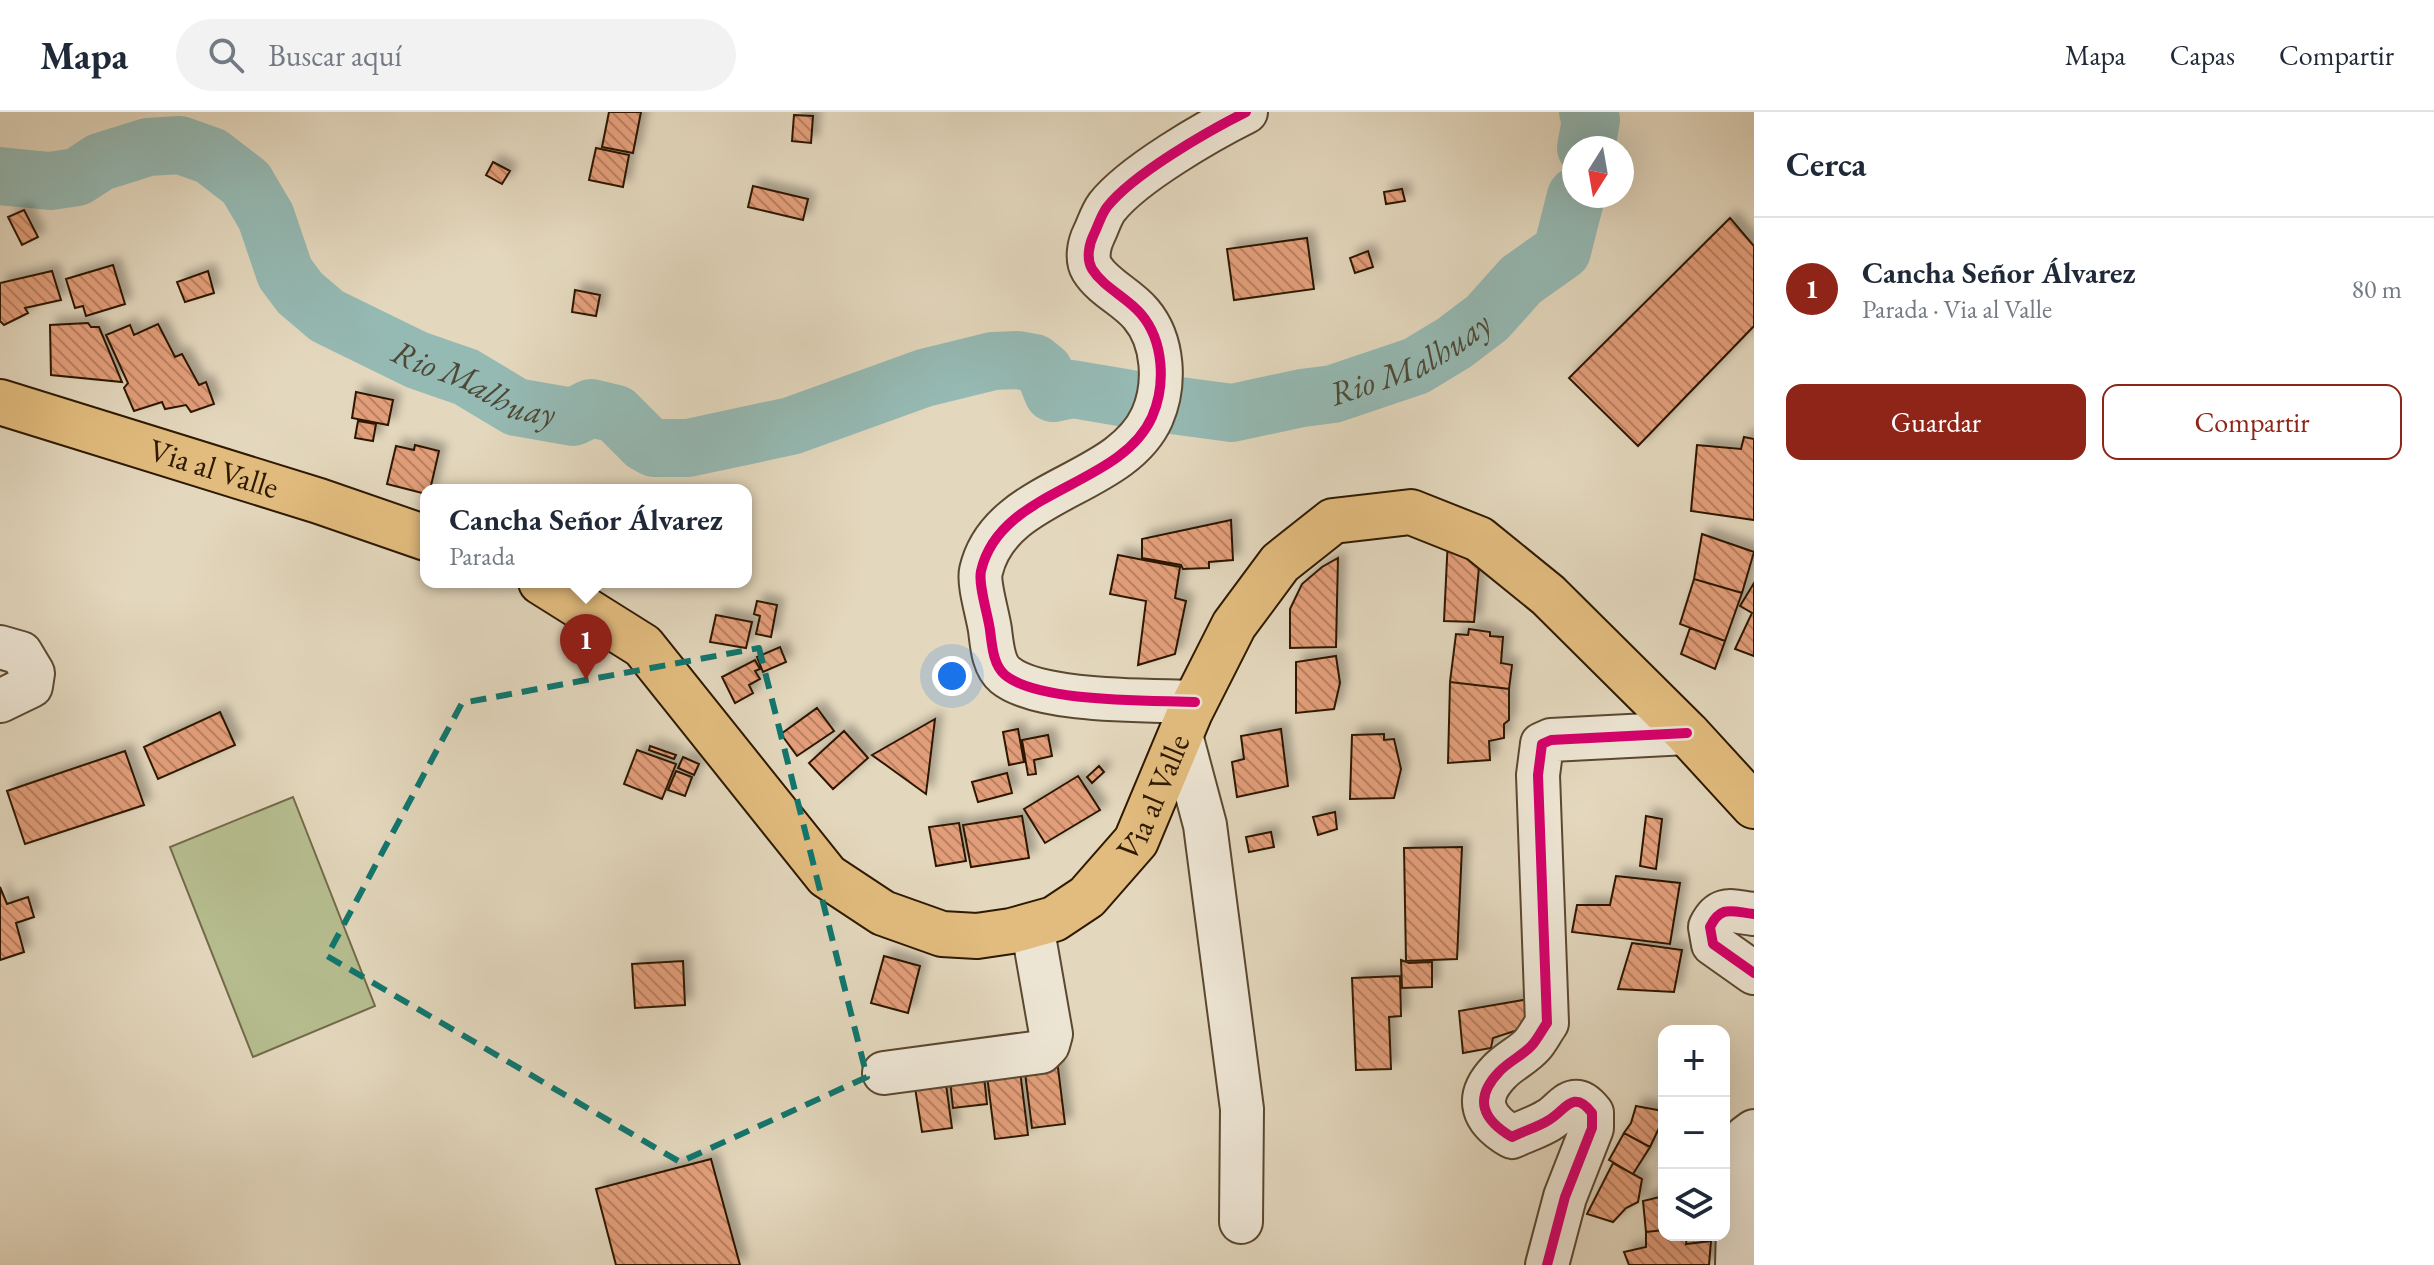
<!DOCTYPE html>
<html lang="es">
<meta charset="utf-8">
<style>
:root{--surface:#fff;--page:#f2f2f3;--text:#1f2937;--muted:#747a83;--line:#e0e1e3;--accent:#8f2418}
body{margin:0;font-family:"EB Garamond",serif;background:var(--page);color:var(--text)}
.controls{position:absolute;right:24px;bottom:24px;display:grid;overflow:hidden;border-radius:16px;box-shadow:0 8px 32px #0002}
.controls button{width:72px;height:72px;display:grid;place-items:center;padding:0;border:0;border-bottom:2px solid var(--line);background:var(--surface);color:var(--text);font:40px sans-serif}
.compass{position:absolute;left:1562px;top:24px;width:72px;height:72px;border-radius:50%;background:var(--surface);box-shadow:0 8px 32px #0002;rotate:191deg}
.you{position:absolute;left:952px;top:564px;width:28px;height:28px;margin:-20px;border:6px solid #fff;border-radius:50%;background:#1a73e8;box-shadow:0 0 0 12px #1a73e833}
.badge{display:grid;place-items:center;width:52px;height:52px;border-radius:50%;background:var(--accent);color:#fff;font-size:26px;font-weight:700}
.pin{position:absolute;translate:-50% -66px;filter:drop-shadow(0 2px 4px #0008)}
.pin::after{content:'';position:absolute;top:42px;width:28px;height:24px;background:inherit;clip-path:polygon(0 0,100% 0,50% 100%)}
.popup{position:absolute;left:420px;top:372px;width:332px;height:104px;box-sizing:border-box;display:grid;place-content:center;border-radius:16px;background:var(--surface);filter:drop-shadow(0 2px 6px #0005);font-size:26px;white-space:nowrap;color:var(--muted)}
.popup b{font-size:30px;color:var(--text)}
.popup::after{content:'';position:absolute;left:50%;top:100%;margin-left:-16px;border:16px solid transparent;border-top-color:var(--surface)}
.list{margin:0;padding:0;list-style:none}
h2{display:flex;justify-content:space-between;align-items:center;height:104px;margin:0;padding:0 32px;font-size:34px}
h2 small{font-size:26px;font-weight:400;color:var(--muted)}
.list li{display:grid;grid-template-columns:52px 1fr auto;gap:24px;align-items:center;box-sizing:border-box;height:144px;padding:0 32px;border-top:2px solid var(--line)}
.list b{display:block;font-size:30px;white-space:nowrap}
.list p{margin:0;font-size:26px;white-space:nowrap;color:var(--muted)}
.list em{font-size:26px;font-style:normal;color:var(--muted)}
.actions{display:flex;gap:16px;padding:24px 32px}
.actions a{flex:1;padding:18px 0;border:2px solid var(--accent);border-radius:16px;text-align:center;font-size:28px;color:var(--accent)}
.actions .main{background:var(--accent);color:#fff}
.icon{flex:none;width:44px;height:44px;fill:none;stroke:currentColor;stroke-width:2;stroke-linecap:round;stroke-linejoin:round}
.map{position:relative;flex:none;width:1754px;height:1153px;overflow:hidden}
header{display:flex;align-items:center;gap:48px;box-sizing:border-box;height:112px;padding:0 40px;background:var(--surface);border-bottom:2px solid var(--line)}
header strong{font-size:38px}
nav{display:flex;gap:44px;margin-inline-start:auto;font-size:28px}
.search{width:560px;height:72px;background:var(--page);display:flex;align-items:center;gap:20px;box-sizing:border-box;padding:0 28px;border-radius:44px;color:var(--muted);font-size:30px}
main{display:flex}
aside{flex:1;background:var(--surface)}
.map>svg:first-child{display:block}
.pitch{fill:#b6bd8f;stroke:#726b48;stroke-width:2}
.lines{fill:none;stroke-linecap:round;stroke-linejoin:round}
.river{stroke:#95b9b3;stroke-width:58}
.building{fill:url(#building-back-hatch);stroke:#2e1901;stroke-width:2;filter:url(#shadow)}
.minor-casing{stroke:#5b4830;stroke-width:46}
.major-casing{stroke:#2e1901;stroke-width:48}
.minor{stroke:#ede5d4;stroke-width:42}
.major{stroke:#e2bc7e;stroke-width:44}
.cycleway-casing{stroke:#ede5d4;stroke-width:15}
.cycleway{stroke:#d6006c;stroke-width:10}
.marked{fill:none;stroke:#0f766e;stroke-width:6;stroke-dasharray:16 10;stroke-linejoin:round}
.labels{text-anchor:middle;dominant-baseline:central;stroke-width:6;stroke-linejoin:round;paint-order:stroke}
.street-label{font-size:32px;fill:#2e1901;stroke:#ede5d4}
.water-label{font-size:34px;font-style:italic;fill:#4d4936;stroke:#ede5d4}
</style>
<header>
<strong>Mapa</strong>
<div class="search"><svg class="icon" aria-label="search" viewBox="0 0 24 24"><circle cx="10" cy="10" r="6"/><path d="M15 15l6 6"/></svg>Buscar aquí</div>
<nav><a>Mapa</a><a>Capas</a><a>Compartir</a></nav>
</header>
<main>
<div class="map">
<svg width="1754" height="1153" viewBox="0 0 1754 1153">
<defs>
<pattern id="building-back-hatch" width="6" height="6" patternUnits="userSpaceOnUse" patternTransform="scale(2)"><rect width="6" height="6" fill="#e29e7a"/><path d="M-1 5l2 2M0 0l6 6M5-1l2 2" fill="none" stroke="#b88062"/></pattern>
<filter id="shadow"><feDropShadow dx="7" dy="-7" stdDeviation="4" flood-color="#0004"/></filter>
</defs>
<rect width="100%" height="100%" fill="#e3d7bd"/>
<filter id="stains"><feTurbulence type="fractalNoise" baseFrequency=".0025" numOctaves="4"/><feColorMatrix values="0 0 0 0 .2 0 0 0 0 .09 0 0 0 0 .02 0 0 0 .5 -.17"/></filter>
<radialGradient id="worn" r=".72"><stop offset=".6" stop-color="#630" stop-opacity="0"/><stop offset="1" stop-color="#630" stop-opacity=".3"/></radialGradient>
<path class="pitch" d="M293,685l82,209 -122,51 -83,-210z"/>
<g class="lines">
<g class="river">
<path d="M1586,36l5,-28 -3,-8"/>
<path id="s1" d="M0,64l50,5 27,-4 23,-15 48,-15 32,-2 31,11 35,27 20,34 19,56 15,20 27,23 90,44 49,17 50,30 57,10 18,-9 25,6 29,29 9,5h34l103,-22 133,-48 69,-17 25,-1 16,3 10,8 9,22 19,-4 77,13"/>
<path id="s2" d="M1172,293l60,8 70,-15 31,-4 83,-28 38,-23 33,-25 34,-38 41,-29 14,-55"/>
</g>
</g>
<path class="building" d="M609,0h32l-8,41 -31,-6z
M794,3l19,1 -2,27 -19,-2z
M596,36l33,7 -6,32 -34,-7z
M493,50l17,9 -8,13 -16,-9z
M753,74l55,13 -5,21 -55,-13z
M1402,77l3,12 -19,3 -2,-12z
M24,98l14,27 -16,8 -14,-28z
M1730,106l24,28v80l-116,120 -69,-68z
M1307,126l7,51 -80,11 -7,-51z
M1368,139l5,16 -18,6 -5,-15z
M113,153l12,39 -39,12 -3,-10 -8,2 -9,-29z
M52,159l9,29 -36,8 3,5 -24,12 -4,-4v-38z
M208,159l6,22 -29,9 -8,-20z
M575,178l25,5 -4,21 -24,-4z
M88,211l3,4h8l23,55 -71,-7 -1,-50z
M158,212l17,33 7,-3 17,31 7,-3 8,22 -23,8 -5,-7 -21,4 -3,-7 -28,9 -10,-23 4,-5 -22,-48 24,-10 4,10z
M356,280l37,8 -5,25 -36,-7z
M358,309l18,3 -3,17 -18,-3z
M1744,325l10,2v81l-63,-9 6,-66 44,4z
M415,333l24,6 -9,39h-4v4l-39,-10 9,-38 18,4z
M1231,408l2,40 -24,2v6l-26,1 -2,-4 -39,-7v-19z
M1702,422l52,18 -12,41 -48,-14z
M1448,426l32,18 -6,66 -30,-1z
M1118,443l62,12 -5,31 11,3 -11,53 -37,11 8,-64 -36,-7z
M1338,446l-2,89 -46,1v-39l12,-25 20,-17z
M1694,467l48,14 -17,48 -45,-17z
M1754,471v73l-19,-7 17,-36 -12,-7z
M757,489l20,4 -6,32 -15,-3 4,-18 -6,-2z
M716,503l36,7 -6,26 -36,-6z
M1690,516l35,13 -10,28 -34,-15z
M1469,517l21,3v4l13,1 -2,26 11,2 -3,24 -59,-7 6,-48 12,1z
M780,535l6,15 -23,10 -6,-15z
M1336,544l4,27 -6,26 -38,4v-51z
M755,548l5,9 -5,2 5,8 -11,6 4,8 -18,10 -13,-26z
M1450,570l59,7v31l-5,4v14l-15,3 1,19 -42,3z
M817,596l17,23 -37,25 -16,-22z
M220,600l15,33 -77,34 -14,-32z
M935,607l-9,75 -54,-39z
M1018,617l6,33 -15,3 -6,-33z
M1281,617l7,57 -51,11 -5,-35 12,-3 -3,-23z
M844,619l24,27 -35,31 -24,-26z
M1384,622v6l10,-1 7,30 -7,29 -44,1 2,-64z
M1048,623l4,21 -18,4 2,14 -8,1 -6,-35z
M650,634l26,9 -2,4 -25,-9z
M637,638l39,14 -14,35 -38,-15z
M125,639l19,54 -119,39 -18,-53z
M683,645l16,7 -5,11 -16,-7z
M1099,654l5,6 -12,11 -5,-6z
M676,659l16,6 -7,19 -17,-6z
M1007,661l5,20 -34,9 -6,-20z
M1078,664l22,34 -55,33 -21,-34z
M1335,700l2,17 -19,6 -5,-18z
M1022,704l7,42 -58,9 -8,-42z
M1646,704l16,3 -6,50 -16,-3z
M959,711l7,38 -30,5 -7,-39z
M1271,720l3,15 -25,5 -3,-15z
M1462,735l-5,112 -51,2 -2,-113z
M1616,764l64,7 -10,61 -98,-12 5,-27h33z
M0,775l7,17 21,-7 6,20 -18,6 8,29 -24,8z
M1632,831l50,7 -8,42 -56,-3z
M884,844l36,10 -12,47 -37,-10z
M1401,848l8,3 23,-1v25l-30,1z
M683,849l2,44 -50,3 -3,-44z
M1400,864l1,40 -12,1 2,52 -35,1 -4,-92z
M1529,887l1,27 -37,12 -2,10 -28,5 -4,-42z
M1057,948l8,64 -33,4 -8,-63z
M983,955l4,37 -34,4 -4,-37z
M1020,959l8,64 -33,4 -8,-64z
M945,965l7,51 -30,4 -8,-51z
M1636,994l27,5 -3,15 -10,21 -26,-14 7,-10z
M1624,1021l26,14 -17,27 -24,-14z
M711,1047l29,106h-124l-20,-76z
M1613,1051l29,16 -4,23 -12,6 -13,14 -26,-8z
M1664,1084v34l-18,2 -3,-31z
M1664,1118v5h23l-1,9 25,-3 -2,24h-80l-5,-13 22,-5v-15z
M1687,1123h25l-1,6 -25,3z"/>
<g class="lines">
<g class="minor-casing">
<path id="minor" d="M0,535l21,6 12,20 -2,13 -31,15
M1195,590c-46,-2 -156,1 -190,-27 -12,-10 -13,-30 -15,-45 -2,-15 -12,-46 -9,-59 19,-83 139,-83 171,-154 14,-32 12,-76 -11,-103 -14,-17 -37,-26 -49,-45 -6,-10 -3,-25 2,-35 4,-8 7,-19 13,-27 26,-33 101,-76 139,-95
M1181,623l24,90 37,284 -1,113
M1754,802c-21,-2 -33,-10 -44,13l3,17 41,29
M884,961l157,-21 7,-7 3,-11 -19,-109
M1547,1153l18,-68 27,-69v-15c-19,-25 -27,-2 -43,7 -11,7 -25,11 -37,17 -29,-17 -39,-38 -13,-65 10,-11 25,-17 34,-28 5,-6 9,-14 14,-21l-9,-248 4,-31 9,-4 136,-7
M1737,1153l3,-110 6,-18 8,-6"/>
</g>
<g class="major-casing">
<g id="major">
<path id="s3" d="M0,290l319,99 107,37"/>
<path id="s4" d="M541,470l102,64 184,230 56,37 59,21 35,2 34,-5 43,-12 33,-22 49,-56 54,-129 44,-87 46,-62 53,-42 78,-9 68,27 69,56 139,138 67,73"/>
</g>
</g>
<use href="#minor" class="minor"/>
<use href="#major" class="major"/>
<g class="cycleway-casing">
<path id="cycleway" d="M1195,590c-46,-2 -156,1 -190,-27 -12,-10 -13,-30 -15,-45 -2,-15 -12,-46 -9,-59 19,-83 139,-83 171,-154 14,-32 12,-76 -11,-103 -14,-17 -37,-26 -49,-45 -6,-10 -3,-25 2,-35 4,-8 7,-19 13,-27 26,-33 101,-76 139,-95
M1754,802c-21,-2 -33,-10 -44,13l3,17 41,29
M1547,1153l18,-68 27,-69v-15c-19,-25 -27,-2 -43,7 -11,7 -25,11 -37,17 -29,-17 -39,-38 -13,-65 10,-11 25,-17 34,-28 5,-6 9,-14 14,-21l-9,-248 4,-31 9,-4 136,-7"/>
</g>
<use href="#cycleway" class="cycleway"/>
</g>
<path class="marked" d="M759,536l108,429 -187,85 -353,-206 135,-253z"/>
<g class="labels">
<g class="street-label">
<text stroke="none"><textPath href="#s3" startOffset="224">Via al Valle</textPath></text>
<text stroke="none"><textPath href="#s4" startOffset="820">Via al Valle</textPath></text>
</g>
<g class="water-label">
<text stroke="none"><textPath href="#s2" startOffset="248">Rio Malhuay</textPath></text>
<text stroke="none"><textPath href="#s1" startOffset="586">Rio Malhuay</textPath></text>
</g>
</g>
<rect width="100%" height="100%" filter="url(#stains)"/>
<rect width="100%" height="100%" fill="url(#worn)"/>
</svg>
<div class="controls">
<button>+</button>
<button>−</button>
<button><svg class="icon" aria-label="layers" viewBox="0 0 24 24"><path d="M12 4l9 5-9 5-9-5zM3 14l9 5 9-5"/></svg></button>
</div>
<svg class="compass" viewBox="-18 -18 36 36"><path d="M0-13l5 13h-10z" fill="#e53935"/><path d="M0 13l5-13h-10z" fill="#747a83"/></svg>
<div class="you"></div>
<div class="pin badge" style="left:586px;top:568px">1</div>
<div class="popup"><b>Cancha Señor Álvarez</b>Parada</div>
</div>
<aside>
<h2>Cerca<small></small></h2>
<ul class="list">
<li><span class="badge">1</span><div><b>Cancha Señor Álvarez</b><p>Parada · Via al Valle</p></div><em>80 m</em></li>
</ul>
<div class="actions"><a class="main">Guardar</a><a>Compartir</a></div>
</aside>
</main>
